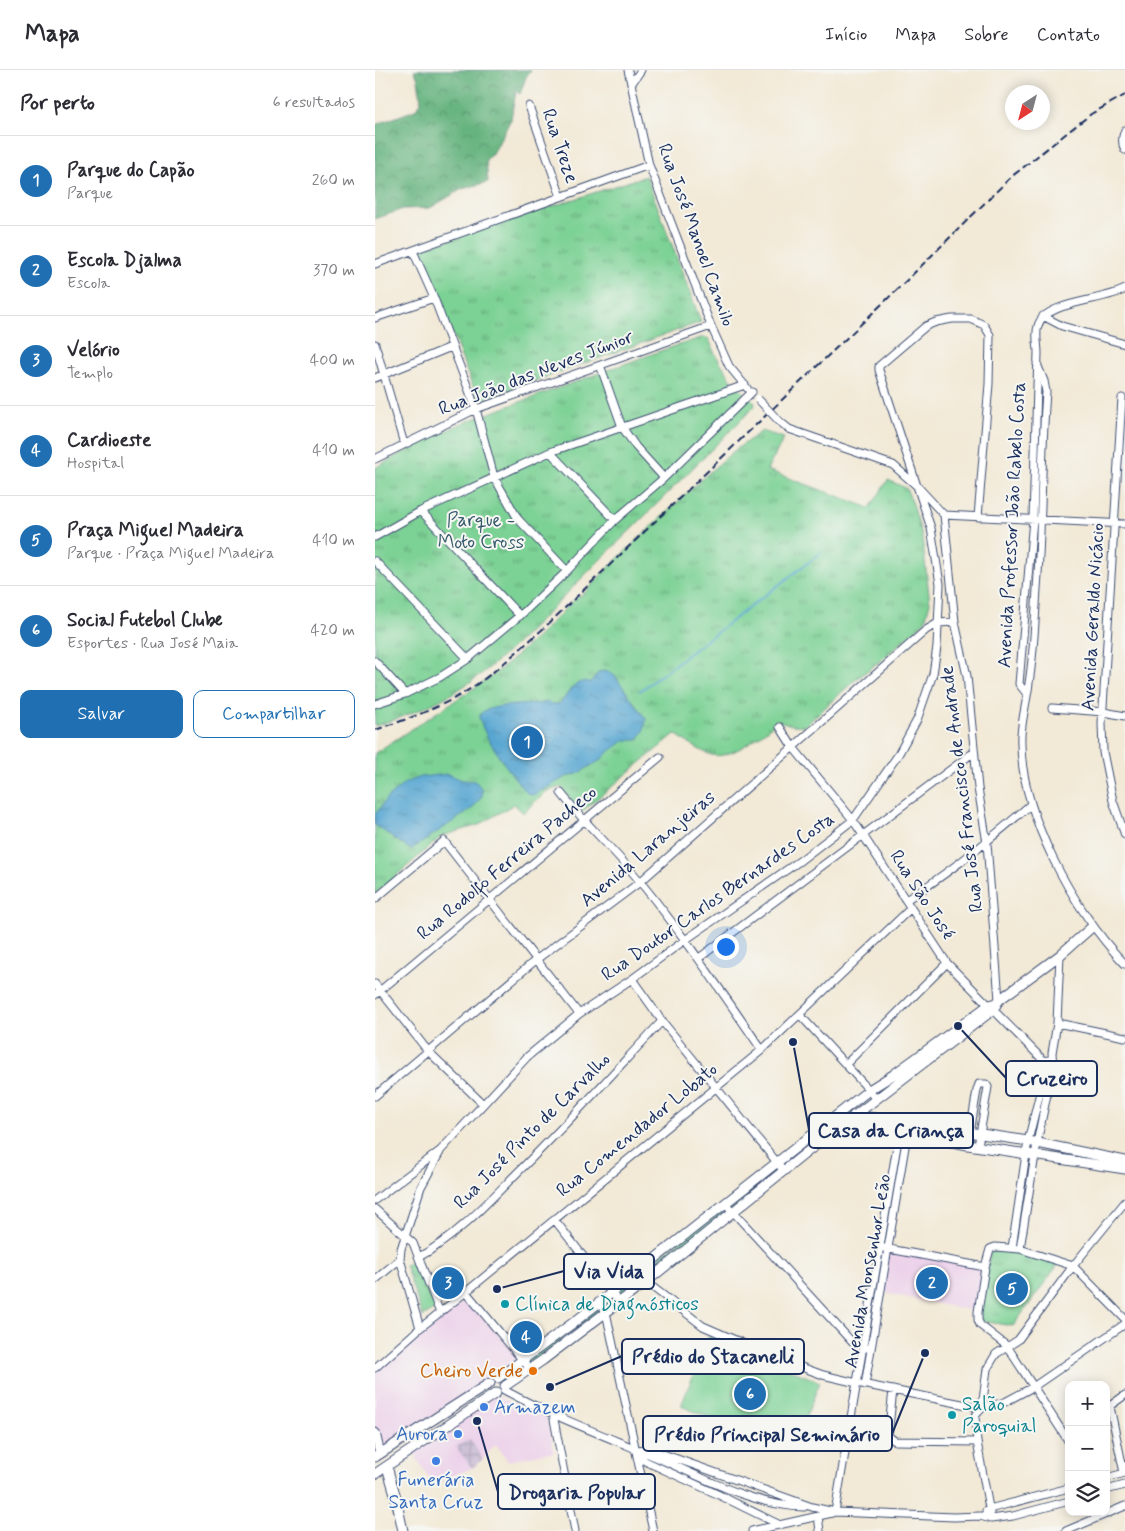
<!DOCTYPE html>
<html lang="pt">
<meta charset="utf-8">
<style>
:root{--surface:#fff;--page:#f2f2f3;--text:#2b2b33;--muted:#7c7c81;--line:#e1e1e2;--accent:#1f6fb2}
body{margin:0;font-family:Mynerve,sans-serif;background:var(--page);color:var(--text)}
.controls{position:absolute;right:15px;bottom:15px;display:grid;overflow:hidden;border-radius:10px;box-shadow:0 2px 12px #0003}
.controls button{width:45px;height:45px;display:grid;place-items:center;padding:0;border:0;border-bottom:1px solid var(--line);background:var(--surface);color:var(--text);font:25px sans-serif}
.compass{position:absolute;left:630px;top:15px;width:45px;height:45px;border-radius:50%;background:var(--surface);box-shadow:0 2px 12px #0003;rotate:216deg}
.you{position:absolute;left:350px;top:876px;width:18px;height:18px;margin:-12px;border:4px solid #fff;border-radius:50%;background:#1a73e8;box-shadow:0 0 0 8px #1a73e833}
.badge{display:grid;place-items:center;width:32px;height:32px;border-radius:50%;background:var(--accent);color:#fff;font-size:16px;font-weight:700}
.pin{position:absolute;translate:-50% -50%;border:2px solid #fff;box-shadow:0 1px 5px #0006}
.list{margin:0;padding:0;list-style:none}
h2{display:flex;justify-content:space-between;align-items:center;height:65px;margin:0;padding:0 20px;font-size:21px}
h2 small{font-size:16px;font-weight:400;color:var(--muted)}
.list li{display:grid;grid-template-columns:32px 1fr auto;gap:15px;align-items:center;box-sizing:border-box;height:90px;padding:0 20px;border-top:1px solid var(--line)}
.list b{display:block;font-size:19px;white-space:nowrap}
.list p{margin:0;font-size:16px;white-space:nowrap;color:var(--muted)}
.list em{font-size:16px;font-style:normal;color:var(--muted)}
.actions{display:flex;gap:10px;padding:15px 20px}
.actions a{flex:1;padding:11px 0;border:1px solid var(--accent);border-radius:10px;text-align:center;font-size:18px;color:var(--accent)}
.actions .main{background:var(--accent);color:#fff}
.icon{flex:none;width:28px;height:28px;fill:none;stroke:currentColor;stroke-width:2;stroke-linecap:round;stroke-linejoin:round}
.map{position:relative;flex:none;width:750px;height:1461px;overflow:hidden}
header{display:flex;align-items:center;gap:30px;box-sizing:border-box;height:70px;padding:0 25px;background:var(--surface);border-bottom:1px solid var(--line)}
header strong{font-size:24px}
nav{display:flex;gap:28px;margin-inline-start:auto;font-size:18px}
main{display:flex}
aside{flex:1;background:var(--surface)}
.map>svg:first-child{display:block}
.built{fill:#ecd1ea}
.industrial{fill:url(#industrial-grid)}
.grass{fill:url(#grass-dots);stroke:#4c8079}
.forest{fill:url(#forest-crowns);stroke:#40716e}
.park{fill:url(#park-tufts);stroke:#4c8079}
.pitch{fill:#7cd194;stroke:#4c8079}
.water{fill:url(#water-ripples);stroke:#396a98}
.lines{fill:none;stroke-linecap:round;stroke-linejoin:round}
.stream{stroke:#57a6d1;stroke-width:2}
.minor-casing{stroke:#3b4b70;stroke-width:9}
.tertiary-casing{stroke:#3b4b70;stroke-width:11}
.minor{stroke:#fff;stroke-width:7}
.tertiary{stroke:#fff;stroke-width:9}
.rail{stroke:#1b2f5e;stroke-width:2;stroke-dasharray:8 4;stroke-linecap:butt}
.minor-bridge-casing{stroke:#3b4b70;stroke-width:9;stroke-linecap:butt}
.minor-bridge{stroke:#fff;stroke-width:7}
.culture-dot{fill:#0f9aa8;stroke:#f6f6f2;stroke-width:2}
.food-dot{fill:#e8710a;stroke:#f6f6f2;stroke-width:2}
.shop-dot{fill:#3f7fe0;stroke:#f6f6f2;stroke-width:2}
.labels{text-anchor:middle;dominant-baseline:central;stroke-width:4;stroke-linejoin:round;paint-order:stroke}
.street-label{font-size:19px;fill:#1b2f5e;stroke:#f6f6f2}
.park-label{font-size:19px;fill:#33586c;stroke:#f6f6f2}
.culture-label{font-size:19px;fill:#0d838f;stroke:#f6f6f2;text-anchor:start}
.food-label{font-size:19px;fill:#c56008;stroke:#f6f6f2;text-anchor:end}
.shop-label{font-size:19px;fill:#366cbe;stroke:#f6f6f2;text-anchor:start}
.leader{fill:none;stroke:#1b2f5e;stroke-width:2}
.callout-dot{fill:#1b2f5e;stroke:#f6f6f2;stroke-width:2}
.callout{fill:#f6f6f2;stroke:#1b2f5e;stroke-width:2}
.callout-label{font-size:20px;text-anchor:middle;font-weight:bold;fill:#1b2f5e}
</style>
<header>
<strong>Mapa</strong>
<nav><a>Início</a><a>Mapa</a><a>Sobre</a><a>Contato</a></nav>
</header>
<main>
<aside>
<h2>Por perto<small>6 resultados</small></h2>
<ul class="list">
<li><span class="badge">1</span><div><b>Parque do Capão</b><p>Parque</p></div><em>260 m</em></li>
<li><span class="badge">2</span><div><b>Escola Djalma</b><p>Escola</p></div><em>370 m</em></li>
<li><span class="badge">3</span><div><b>Velório</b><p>Templo</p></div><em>400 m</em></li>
<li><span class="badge">4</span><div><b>Cardioeste</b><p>Hospital</p></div><em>410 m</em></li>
<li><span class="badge">5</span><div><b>Praça Miguel Madeira</b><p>Parque · Praça Miguel Madeira</p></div><em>410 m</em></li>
<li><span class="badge">6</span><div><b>Social Futebol Clube</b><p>Esportes · Rua José Maia</p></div><em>420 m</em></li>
</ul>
<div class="actions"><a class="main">Salvar</a><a>Compartilhar</a></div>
</aside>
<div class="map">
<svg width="750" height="1461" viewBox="0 0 750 1461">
<defs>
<pattern id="industrial-grid" width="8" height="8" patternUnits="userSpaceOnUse" patternTransform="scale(1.25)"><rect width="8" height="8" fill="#cbbfd5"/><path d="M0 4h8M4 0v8" fill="none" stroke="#aea4b9"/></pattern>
<pattern id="grass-dots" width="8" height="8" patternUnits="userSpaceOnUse" patternTransform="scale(1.25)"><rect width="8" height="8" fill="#7cd194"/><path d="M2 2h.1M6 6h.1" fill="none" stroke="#65aa7c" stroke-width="1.8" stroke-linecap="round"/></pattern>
<pattern id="forest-crowns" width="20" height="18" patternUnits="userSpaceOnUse" patternTransform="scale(1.25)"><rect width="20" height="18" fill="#65b37e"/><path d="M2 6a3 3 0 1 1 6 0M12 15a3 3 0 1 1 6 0" fill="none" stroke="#52926a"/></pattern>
<pattern id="park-tufts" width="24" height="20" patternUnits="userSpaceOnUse" patternTransform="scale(1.25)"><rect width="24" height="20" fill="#7cd194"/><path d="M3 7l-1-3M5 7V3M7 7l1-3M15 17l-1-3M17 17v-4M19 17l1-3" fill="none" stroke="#65aa7c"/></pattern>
<pattern id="water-ripples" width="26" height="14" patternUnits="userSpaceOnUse" patternTransform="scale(1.25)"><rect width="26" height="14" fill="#57a6d1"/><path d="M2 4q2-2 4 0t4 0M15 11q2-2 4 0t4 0" fill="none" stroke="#4788ad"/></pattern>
</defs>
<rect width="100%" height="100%" fill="#f6f6f2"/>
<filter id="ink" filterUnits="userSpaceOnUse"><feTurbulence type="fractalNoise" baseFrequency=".02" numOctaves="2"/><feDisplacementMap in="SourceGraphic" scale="10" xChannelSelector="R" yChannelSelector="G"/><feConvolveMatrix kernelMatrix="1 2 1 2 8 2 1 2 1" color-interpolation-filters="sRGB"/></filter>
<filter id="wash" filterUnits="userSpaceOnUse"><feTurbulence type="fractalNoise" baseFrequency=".0096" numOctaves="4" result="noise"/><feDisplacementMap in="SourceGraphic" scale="20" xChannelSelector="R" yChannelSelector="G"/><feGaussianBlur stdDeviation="1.12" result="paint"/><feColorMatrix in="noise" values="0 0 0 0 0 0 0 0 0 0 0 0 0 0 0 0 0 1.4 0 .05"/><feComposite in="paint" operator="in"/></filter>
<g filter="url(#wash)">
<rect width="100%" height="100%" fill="#f2e9d6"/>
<path class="built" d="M513,1178l97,19 -7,45 -97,-20z
M93,1230l53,60 -23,18h-6l-105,68 -12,-18v-57l67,-58 2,2z
M119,1325l53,21 7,37h-10l-36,8 -12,-17 -13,15 -11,9 -39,16 -16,-25 -2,-9z"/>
<path class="industrial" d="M95,1369l13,20 -11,9 -16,-21z"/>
<path class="grass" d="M398,1100l3,3 -67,58 -204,152 -3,-4 136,-107z"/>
<path class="forest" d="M39,0h117l-5,7 -6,17 -4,-3 -5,28 -16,31 -9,10 2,22 -26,7 -32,19 -27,1 -28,10v-94l40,-15 6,-8 -3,-23z"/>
<path class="park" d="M271,106l55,146 -223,79 -58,-152z
M329,267l5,2 6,15 19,29 21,20 -1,4c-53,53 -106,106 -159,158 -42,41 -87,94 -137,125 -26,16 -54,27 -83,36v-258l45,-25 45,-21 195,-71z
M387,361l22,7 -17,32 103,38 18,-28 18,8 7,16 9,32 8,67 -5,18 -41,37 -30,23 -49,45 -13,-1 -16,-5 -2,4c-13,11 -44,36 -62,31 -13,-4 -26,-14 -37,-21l-95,79 -19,-26 -14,4 -24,22 -9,-9 -35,21 -37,11 -67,58v-141l116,-76 17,-14 29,-26 37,-37 10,-7 31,-32 90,-85 30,-26z
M618,1179l26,1 36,12 2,4 -44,60 -32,-5 -1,-4 10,-65z
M42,1189l20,49 -14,9 -18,-52z"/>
<path class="pitch" d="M334,1266l111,46 -28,69 -111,-45z"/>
<path class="water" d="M231,601l9,5 31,43 -2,12 -7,9h-12l-19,14 -5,6 -24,14 -11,3 -31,17 -3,1 -5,-2c-14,-16 -43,-55 -48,-76 2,-3 2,-4 5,-6 17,-8 45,-5 64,-9l4,2h7c11,-10 12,-25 32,-22l8,-10z
M73,704l14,6 13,1 7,8v7l-9,12 -61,41 -4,-1 -33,-23v-10l12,-17 18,-15 16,-6z"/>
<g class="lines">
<path class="stream" d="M265,621l182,-139"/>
</g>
</g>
<g filter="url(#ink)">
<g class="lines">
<g class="minor-casing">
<path id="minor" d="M253,0l21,95 62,161 18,40 18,22
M257,13l9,-13
M154,36l32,91
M750,60c-3,7 -4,13 0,20
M38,181l21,47 42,111 18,68 24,42 49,52
M0,194l274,-99
M668,246l19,10 63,18
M0,248l59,-20
M0,274l29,100
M662,294l7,17 2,11c-5,66 -4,131 -9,197 -2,31 -3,63 -8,94 -2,17 -7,35 -8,52 -3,75 53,177 104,229
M225,295l22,62 14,20 28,31
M0,308l76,-31
M747,328l-20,325 1,29 10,49 12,34
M175,382l65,68
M0,389l101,-50 235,-83
M46,441l99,105
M569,445l11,107 12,54 11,112 9,55 12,157
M569,445l-27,-29 -38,-116v-4l47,-40 10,-4 16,-3h19l13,6 6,10 -1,49 -11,133
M569,445l181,9
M0,467l46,-26 129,-59 195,-67
M0,491l93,98
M0,591l30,33
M652,624l-8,-10 14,-165 5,-166c0,-8 -3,-19 0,-27 6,-25 68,-25 87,-37
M0,634l30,-10 35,-17 28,-18 56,-47 43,-41 48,-51 49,-42 88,-86
M677,638l52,4 21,4
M405,657l12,19 61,74 94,143 99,100 7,2
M186,723c25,32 56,59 81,91 43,53 81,110 120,166
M0,829l69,-58 135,173
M531,830c45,-28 85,-61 124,-95
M324,888l275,-206
M257,909l30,42 122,150
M0,914l53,67 55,53
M0,925l285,-238
M425,945l69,75 7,10
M682,953l68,14
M471,994l101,-101
M0,1026l162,-137 103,-77 286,-252 12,-7 17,-1
M593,1075l9,-55 2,-6h7l2,3 -10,59
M0,1130l66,-50 86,-93 52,-43 53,-35 53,-39 116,-80 52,-40 45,-65 19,-35 16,-46 4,-27 3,-63 -9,-56 -14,-42 -24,-21 -104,-36 -10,-8
M350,1133l127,139 15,6
M0,1139l38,34 27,70
M179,1149l65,83
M509,1178l101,19
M637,1178l16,-107 20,-81
M645,1179l17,-106 16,-78 -1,-12 5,-30 3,-68
M44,1187c37,-20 68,-54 98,-84 50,-49 97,-101 145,-152
M262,1202l9,10 57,44 74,32 46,17 34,8 125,25 23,-6 28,-15 92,-63
M0,1210l25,-21
M91,1222l64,77
M224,1233l7,9 47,219
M45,1258l-20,-69 1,-10 20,-62 19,-35
M0,1298l45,-40 46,-36 296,-242 149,-142
M490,1315l44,-262
M129,1320c48,26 99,45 149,66 47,20 100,50 151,51
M518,1320l-5,46 7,5 82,1
M735,1337l14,66
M732,1338l18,-13
M178,1344l22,117
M694,1372l-62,-96 -27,-21 -2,-5v-8l7,-45 5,-18 5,-2 25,2 53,17 52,53
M260,1380l14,-1 163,58 23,5 119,5 26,-1 11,3 22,-3 56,-15
M260,1380l10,11 72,33 63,31
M731,1408l19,-5
M731,1420l19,-5
M611,1441l3,-2 80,-21
M460,1442l66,-390
M443,1446l2,15
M616,1449l-14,-77 -2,-26 7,-8 5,-39 9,-15 22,-14 55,-74 52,-64
M377,1461l80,-18
M691,1461l59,-25"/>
</g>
<g class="tertiary-casing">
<path id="tertiary" d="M479,1045l174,26 97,20
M469,1052l124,23 157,24
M123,1308l79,-58 292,-230 24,-15 96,-70 8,-2
M130,1316l38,-26 103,-78 161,-130 186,-142 6,-10 61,-45 32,-28
M0,1363l5,21
M0,1387l115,-74
M12,1397l8,27 8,37
M0,1404l121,-81"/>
</g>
<use href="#minor" class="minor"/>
<use href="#tertiary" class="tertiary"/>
<path class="rail" d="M0,660c27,-9 53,-18 78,-31 33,-17 63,-47 91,-71l362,-347 105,-104 80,-63 34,-19"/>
<g class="minor-bridge-casing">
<path id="minor-bridge" d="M383,329l21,22"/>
</g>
<use href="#minor-bridge" class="minor-bridge"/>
</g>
</g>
<g class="culture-dot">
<circle cx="130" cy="1234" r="5"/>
<circle cx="577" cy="1345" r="5"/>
</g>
<circle class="food-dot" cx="158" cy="1301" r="5"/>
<g class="shop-dot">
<circle cx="109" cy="1337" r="5"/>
<circle cx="83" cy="1364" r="5"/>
<circle cx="61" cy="1391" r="5"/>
</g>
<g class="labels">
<g class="street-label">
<text transform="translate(185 76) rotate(71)">Rua Treze</text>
<text transform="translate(321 165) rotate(70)">Rua José Manoel Camilo</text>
<text transform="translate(161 303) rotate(-21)">Rua João das Neves Júnior</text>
<text transform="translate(637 455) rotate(-87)">Avenida Professor João Rabelo Costa</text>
<text transform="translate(718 547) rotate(-87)">Avenida Geraldo Nicácio</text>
<text transform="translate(587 719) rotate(-97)">Rua José Francisco de Andrade</text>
<text transform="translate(273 779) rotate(-40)">Avenida Laranjeiras</text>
<text transform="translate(132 793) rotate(-40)">Rua Rodolfo Ferreira Pacheco</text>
<text transform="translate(547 825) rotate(57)">Rua São José</text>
<text transform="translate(343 827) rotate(-35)">Rua Doutor Carlos Bernardes Costa</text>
<text transform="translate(262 1060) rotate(-39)">Rua Comendador Lobato</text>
<text transform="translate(157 1061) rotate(-45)">Rua José Pinto de Carvalho</text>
<text transform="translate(493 1201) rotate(-80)">Avenida Monsenhor Leão</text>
</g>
<g class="park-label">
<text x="106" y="450">Parque -<tspan x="106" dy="22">Moto Cross</tspan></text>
</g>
<g class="culture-label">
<text x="140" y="1234">Clínica de Diagnósticos</text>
<text x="587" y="1334">Salão<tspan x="587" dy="22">Paroquial</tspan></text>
</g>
<g class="food-label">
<text x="148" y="1301">Cheiro Verde</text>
</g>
<g class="shop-label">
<text x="119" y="1337">Armazem</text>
<text x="73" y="1364" text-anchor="end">Aurora</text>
<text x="61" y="1410" text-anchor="middle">Funerária<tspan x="61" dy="22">Santa Cruz</tspan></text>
</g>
</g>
<path class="leader" d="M583 956L631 1008M418 972L434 1060M122 1219L189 1201M175 1317L247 1286M550 1283L517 1364M102 1351L123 1422"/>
<g class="callout-dot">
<circle cx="583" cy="956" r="5"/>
<circle cx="418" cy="972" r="5"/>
<circle cx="122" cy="1219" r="5"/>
<circle cx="175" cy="1317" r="5"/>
<circle cx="550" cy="1283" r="5"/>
<circle cx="102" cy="1351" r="5"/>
</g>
<g class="callout">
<rect x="631" y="991" width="91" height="35" rx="5"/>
<rect x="434" y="1043" width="164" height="35" rx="5"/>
<rect x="189" y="1184" width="90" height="35" rx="5"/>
<rect x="247" y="1269" width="182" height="35" rx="5"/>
<rect x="268" y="1346" width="249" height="35" rx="5"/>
<rect x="123" y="1404" width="157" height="35" rx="5"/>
</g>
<g class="callout-label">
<text x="677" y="1015">Cruzeiro</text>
<text x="516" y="1067">Casa da Criança</text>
<text x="234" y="1208">Via Vida</text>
<text x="338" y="1293">Prédio do Stacanelli</text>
<text x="392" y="1371">Prédio Principal Seminário</text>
<text x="202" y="1429">Drogaria Popular</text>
</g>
</svg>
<div class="controls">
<button>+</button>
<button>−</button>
<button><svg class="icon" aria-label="layers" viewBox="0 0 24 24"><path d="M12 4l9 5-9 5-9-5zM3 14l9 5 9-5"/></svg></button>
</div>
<svg class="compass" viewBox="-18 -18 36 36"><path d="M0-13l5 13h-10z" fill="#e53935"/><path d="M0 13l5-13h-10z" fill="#7c7c81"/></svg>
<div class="you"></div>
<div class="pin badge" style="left:152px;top:672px">1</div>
<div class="pin badge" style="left:557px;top:1213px">2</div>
<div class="pin badge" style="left:73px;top:1213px">3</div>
<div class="pin badge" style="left:151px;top:1267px">4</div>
<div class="pin badge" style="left:637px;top:1219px">5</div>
<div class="pin badge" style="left:375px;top:1324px">6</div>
</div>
</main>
